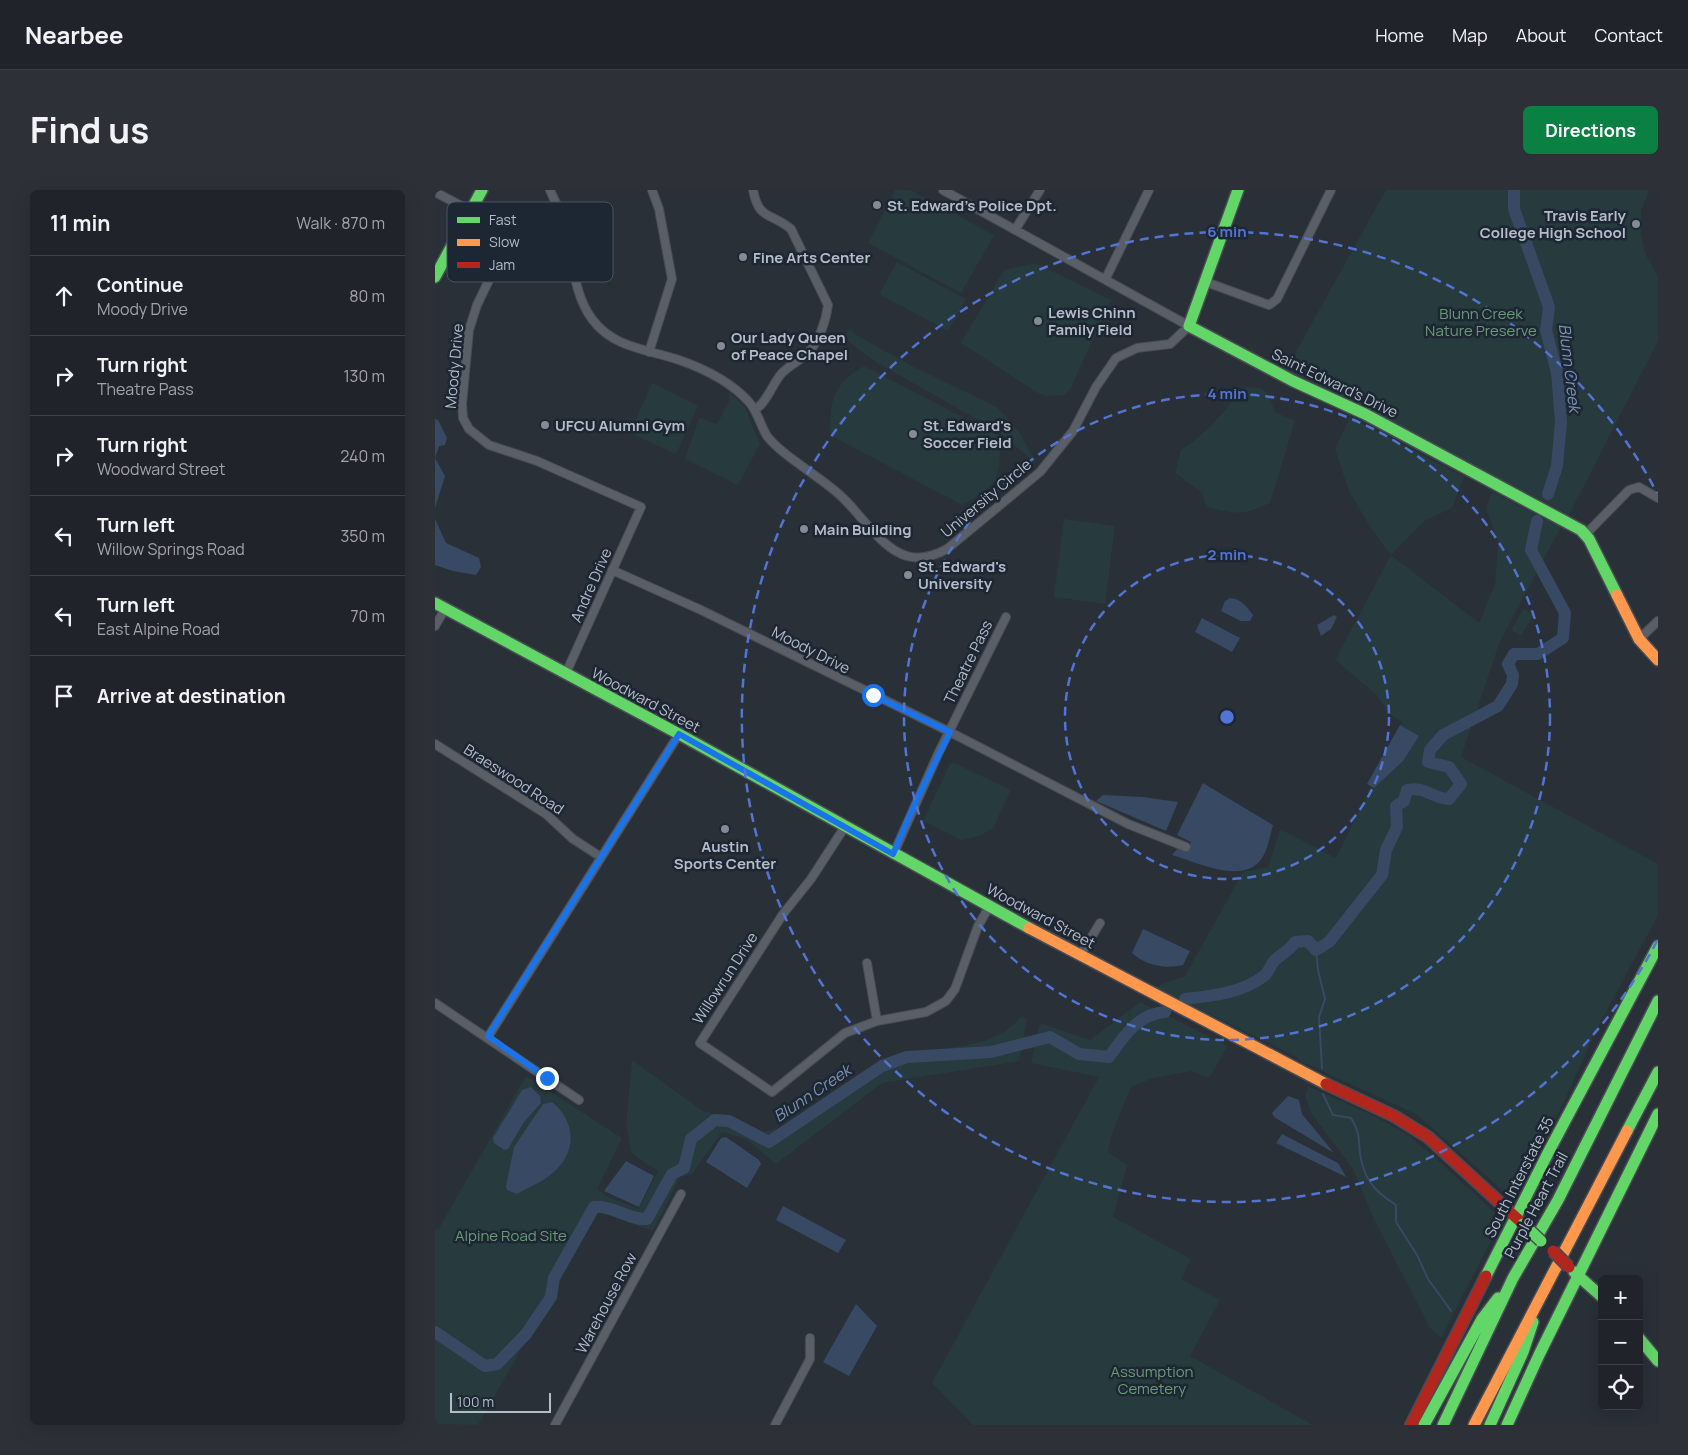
<!DOCTYPE html>
<meta charset="utf-8">
<style>
:root{--surface:#20242a;--page:#2d3036;--text:#f1f3f6;--muted:#a2a4a8;--line:#3d4147;--accent:#0b8043}
body{margin:0;font-family:Manrope,sans-serif;background:var(--page);color:var(--text)}
.controls{position:absolute;right:15px;bottom:15px;display:grid;overflow:hidden;border-radius:8px;box-shadow:0 5px 20px #0002}
.controls button{width:45px;height:45px;display:grid;place-items:center;padding:0;border:0;border-bottom:1px solid var(--line);background:var(--surface);color:var(--text);font:25px sans-serif}
.scale{position:absolute;left:15px;bottom:12px;width:101px;box-sizing:border-box;padding-left:5px;border:2px solid #b4bcc9;border-top:0;font-size:14px;line-height:18px;white-space:nowrap;color:#b4bcc9;-webkit-text-stroke:4px #1d2633;paint-order:stroke}
.stop{position:absolute;width:15px;height:15px;margin:-11px;border:4px solid #1a73e8;border-radius:50%;background:#fff}
.stop.end{background:#1a73e8;border-color:#fff;box-shadow:0 1px 5px #0008}
.list{margin:0;padding:0;list-style:none}
h2{display:flex;justify-content:space-between;align-items:center;height:65px;margin:0;padding:0 20px;font-size:21px}
h2 small{font-size:16px;font-weight:400;color:var(--muted)}
.list li{display:grid;grid-template-columns:32px 1fr auto;gap:15px;align-items:center;box-sizing:border-box;height:80px;padding:0 20px;border-top:1px solid var(--line)}
.list b{display:block;font-size:19px;white-space:nowrap}
.list p{margin:0;font-size:16px;white-space:nowrap;color:var(--muted)}
.list em{font-size:16px;font-style:normal;color:var(--muted)}
.icon{flex:none;width:28px;height:28px;fill:none;stroke:currentColor;stroke-width:2;stroke-linecap:round;stroke-linejoin:round}
.map{position:relative;flex:none;width:1223px;height:1235px;overflow:hidden;border-radius:8px}
header{display:flex;align-items:center;gap:30px;box-sizing:border-box;height:70px;padding:0 25px;background:var(--surface);border-bottom:1px solid var(--line)}
header strong{font-size:24px}
nav{display:flex;gap:28px;margin-inline-start:auto;font-size:18px}
.intro{display:flex;align-items:center;justify-content:space-between;box-sizing:border-box;height:120px;padding:0 30px}
h1{margin:0;font-size:35px}
.button{padding:12px 22px;border-radius:8px;background:var(--accent);color:#fff;font-size:18px;font-weight:700}
main{display:flex;gap:30px;padding:0 30px}
aside{flex:1;background:var(--surface);border-radius:8px;box-shadow:0 5px 20px #0002}
.map>svg:first-child{display:block}
.green{fill:#273a3e}
.water{fill:#384963}
.lines{fill:none;stroke-linecap:round;stroke-linejoin:round}
.stream{stroke:#384963;stroke-width:2}
.river{stroke:#384963;stroke-width:12}
.street-casing{stroke:#484c53;stroke-width:10}
.fast-casing{stroke:#484c53;stroke-width:14}
.slow-casing{stroke:#484c53;stroke-width:14}
.jam-casing{stroke:#484c53;stroke-width:14}
.street{stroke:#5a5e66;stroke-width:8}
.fast{stroke:#63d668;stroke-width:11}
.slow{stroke:#ff974d;stroke-width:11}
.jam{stroke:#b3261e;stroke-width:11}
.fast-bridge-casing{stroke:#484c53;stroke-width:14;stroke-linecap:butt}
.jam-bridge-casing{stroke:#484c53;stroke-width:14;stroke-linecap:butt}
.fast-bridge{stroke:#63d668;stroke-width:11}
.jam-bridge{stroke:#b3261e;stroke-width:11}
.route{stroke:#1a73e8;stroke-width:6}
.ring{fill:none;stroke:#5274d3;stroke-width:2.5;stroke-dasharray:9 6}
.poi-dot{fill:#848b96;stroke:#1d2633;stroke-width:2}
.labels{text-anchor:middle;dominant-baseline:central;stroke-width:5;stroke-linejoin:round;paint-order:stroke}
.poi-label{font-size:15px;font-weight:bold;fill:#b4bcc9;stroke:#1d2633;text-anchor:start}
.park-label{font-size:15px;fill:#6b9a76;stroke:#1d2633}
.street-label{font-size:15px;fill:#b4bcc9;stroke:#1d2633}
.water-label{font-size:16px;font-style:italic;fill:#7c92b1;stroke:#1d2633}
.key{fill:#1d2633;stroke:#4a5360;stroke-width:1}
.key-label{font-size:14px;fill:#b4bcc9}
.centre{fill:#5274d3;stroke:#1d2633;stroke-width:2.5}
.ring-label{font-size:15px;text-anchor:middle;font-weight:bold;fill:#5274d3;stroke:#1d2633;stroke-width:5;stroke-linejoin:round;paint-order:stroke}
</style>
<header>
<strong>Nearbee</strong>
<nav><a>Home</a><a>Map</a><a>About</a><a>Contact</a></nav>
</header>
<div class="intro"><h1>Find us</h1><a class="button">Directions</a></div>
<main>
<aside>
<h2>11 min<small>Walk · 870 m</small></h2>
<ul class="list">
<li><svg class="icon" aria-label="ahead" viewBox="0 0 24 24"><path d="M12 20V5M6 11l6-6 6 6"/></svg><div><b>Continue</b><p>Moody Drive</p></div><em>80 m</em></li>
<li><svg class="icon" aria-label="right" viewBox="0 0 24 24"><path d="M7 20v-9h11M14 6l5 5-5 5"/></svg><div><b>Turn right</b><p>Theatre Pass</p></div><em>130 m</em></li>
<li><svg class="icon" aria-label="right" viewBox="0 0 24 24"><path d="M7 20v-9h11M14 6l5 5-5 5"/></svg><div><b>Turn right</b><p>Woodward Street</p></div><em>240 m</em></li>
<li><svg class="icon" aria-label="left" viewBox="0 0 24 24"><path d="M17 20v-9H6M10 6l-5 5 5 5"/></svg><div><b>Turn left</b><p>Willow Springs Road</p></div><em>350 m</em></li>
<li><svg class="icon" aria-label="left" viewBox="0 0 24 24"><path d="M17 20v-9H6M10 6l-5 5 5 5"/></svg><div><b>Turn left</b><p>East Alpine Road</p></div><em>70 m</em></li>
<li><svg class="icon" aria-label="arrive" viewBox="0 0 24 24"><path d="M6 21V4h12l-3 4 3 4H6"/></svg><div><b>Arrive at destination</b></div></li>
</ul>
</aside>
<div class="map">
<svg width="1223" height="1235" viewBox="0 0 1223 1235">
<rect width="100%" height="100%" fill="#2a3038"/>
<path class="green" d="M460,0h15l84,45 -33,58 -93,-50z
M951,0h263l-8,21v22l4,20 13,24v64l-89,174 -283,-145z
M462,72l69,37 -18,32 -69,-37z
M600,73l76,37 -40,87 -6,8 -19,1 -8,-3 -77,-50 43,-73z
M415,139l6,6 60,33 81,39 23,26 16,30 -40,-33 -120,-68 -33,-24z
M429,176l137,71c-2,41 0,47 -39,68l-130,-69c-3,-7 -2,-15 -1,-24 2,-23 13,-34 33,-46z
M217,193l46,23 -22,48 -46,-21z
M806,197l20,1 8,8 6,16 20,9 -25,82c-29,13 -33,11 -63,4l-6,-15 -26,-19 6,-23c21,-13 48,-41 60,-63z
M294,202l16,16 15,36 -22,41 -53,-26 14,-41 18,6 12,-23z
M915,227l114,60 -12,31 -28,13 -33,34 88,68 16,-39 3,-42 -12,-33 6,-17 69,35 -61,114 -39,116 197,107v51l-61,114 -37,81 -50,87 -92,-82 -116,-53 -7,-6 -141,-69 31,-11 58,-104 25,-5 12,-38 56,29 67,-136 -15,-9 -11,-18 -42,-35 56,-105 -22,-30 -20,-34 -14,-42z
M629,329l51,7 -10,78 -51,-7z
M1088,419l10,6 -12,21 -9,-6z
M519,573l57,27 -18,38 -13,8 -19,4 -38,-19 27,-57z
M705,812l88,44 -19,32 -17,-7 -39,7 -22,9 -20,49 -3,16 19,13 -14,52 78,42 -10,20 39,21 -30,56 123,69h-340l-41,-42 167,-306 -68,-14 9,-40 50,17z
M586,827l6,2 -8,42 -137,22 -106,81 -30,-25 -24,-7 -30,42 -12,3 -27,54 -54,-19 -121,213 -43,-1v-196l3,2 88,-154 96,62 -25,51 11,8 31,12 19,-38 -27,-18 -5,-30 6,-63 71,51 29,8 26,14c8,-2 18,-3 26,-7 40,-20 72,-53 114,-68 43,-16 89,-3 123,-41z
M874,897l61,27 36,20 24,19 65,60 2,16 -56,109 -11,-10 -57,-111 -20,-48 -42,-56 -6,-18z"/>
<path class="water" d="M0,229l3,1 9,18 -2,7 -6,1 -4,12 10,18 -10,32z
M0,329l11,24 33,15 2,9 -5,8 -23,-4 -18,-6z
M795,408c10,0 17,9 23,17l-3,6h-9l-20,-10 4,-10z
M899,425l3,2 -6,12 -10,7 -4,-11z
M767,428l38,20 -8,14 -37,-20z
M965,535l19,11 -16,25 -29,27 -7,-4z
M768,593l70,42c-3,10 -5,25 -11,33 -18,28 -65,4 -90,-3l5,-6 11,1 3,-8 -14,-7z
M668,605l40,2 35,5 -12,29 -70,-30z
M708,739l47,22 -7,14c-19,4 -36,1 -51,-12z
M96,897l9,9 1,7 -17,19 -16,27 -4,1 -10,-7 -1,-5 29,-48z
M853,906l11,4 3,14 32,39 -60,-36 -2,-4z
M117,912c22,17 25,46 6,66 -11,12 -27,18 -41,26l-10,-4 -1,-4 8,-39 29,-43z
M847,944l56,29 8,14 -70,-34z
M291,947l33,23 2,4 -14,24 -41,-26 15,-24z
M191,971l28,15 -15,31 -35,-16z
M348,1016l63,34 -8,13 -62,-33z
M421,1114l21,22 -28,50 -26,-14z"/>
<g class="lines">
<path class="stream" d="M881,760l2,20 7,29 -6,18 3,51
M888,904l10,21 18,3c13,22 5,26 11,45 5,21 17,31 34,42v17l21,33 11,24 23,32"/>
<path class="river" d="M1079,0v19l35,98 -3,23 11,43 4,49 -4,44 -9,28
M750,809c27,-3 57,-6 79,-23 5,-4 7,-12 11,-16 8,-7 14,-9 20,-18l13,-1 8,9 13,-8 53,-67 4,-25 11,-23 -1,-21 8,-5 3,-11c19,-4 26,9 42,9l12,-15 -12,-17 -21,-5 2,-12 13,-15 55,-29 14,-22 1,-9 -5,-11 6,-10h24l25,-16 2,-25 -34,-63 6,-29
M0,1142l50,34 12,-2 29,-30 25,-37 3,-19 40,-71c19,-2 34,13 53,12l25,-45 12,-6 7,-29 24,-19 14,1 40,21 113,-76 25,-9 84,-5 59,-15 29,17 30,3c15,-21 29,-43 56,-45"/>
<g class="street-casing">
<path id="street" d="M115,0c5,12 11,22 15,35 8,30 7,67 27,94 21,29 55,30 87,41 26,9 52,22 70,42 9,10 11,23 18,34 16,21 56,42 76,62 18,17 40,52 64,58 14,4 27,0 40,-7l93,-77 33,-41 23,-44 20,-29 21,-10 33,-4 19,-18 -246,-136
M318,0c6,31 18,22 38,39l37,76c-2,16 -9,37 -21,49 -8,7 -17,11 -25,19 -10,11 -14,28 -27,37
M0,2l36,19
M130,35l-38,8 -13,7 -11,11 -26,54 -8,25 -7,74 1,14 6,11 20,16 48,16 104,46 -75,166
M580,40l25,-40
M671,88l43,-88
M771,92l63,23 8,-6 54,-109
M214,162l23,-73 -13,-70 -7,-19
M1151,344l43,-44 10,-3 19,11
M177,380l89,40 249,122 178,92 58,23
M0,436l10,-17
M1204,449l19,-18
M0,554l111,70 27,25 28,18
M409,638l-33,51 -28,35 -83,129 72,49 73,-59 32,-12 49,-9 20,-11 9,-12 23,-63 11,-19
M458,665l45,-101 68,-137
M646,764l19,-31
M432,773l10,58
M0,813l144,97
M53,847l191,-303
M120,1235l126,-231
M340,1235l35,-66v-21"/>
</g>
<g class="fast-casing">
<path id="fast" d="M803,0l-49,136 104,55 72,33 216,116 8,9 28,56
M0,87l47,-87
M0,413l244,131 350,194
M1192,941l31,-59
M1139,1082l28,25
M1051,1086l63,-125 109,-205
M1204,1148l19,23
M989,1235l58,-106 16,-21
M1008,1235l70,-147 45,-78 100,-199
M1055,1235l33,-73 10,-30
M1072,1235l32,-70 119,-241"/>
</g>
<g class="slow-casing">
<path id="slow" d="M1182,405l22,44 19,21
M594,738l297,156
M1039,1235l153,-294"/>
</g>
<g class="jam-casing">
<path id="jam" d="M891,894l68,32 34,21 95,87
M976,1235l75,-149"/>
</g>
<use href="#street" class="street"/>
<use href="#fast" class="fast"/>
<use href="#slow" class="slow"/>
<use href="#jam" class="jam"/>
<g class="fast-bridge-casing">
<path id="fast-bridge" d="M1088,1034l18,17"/>
</g>
<g class="jam-bridge-casing">
<path id="jam-bridge" d="M1118,1061l16,16"/>
</g>
<use href="#fast-bridge" class="fast-bridge"/>
<use href="#jam-bridge" class="jam-bridge"/>
</g>
<g class="lines">
<path class="route" d="M112,888l-59,-42 191,-302 214,120 24,-55 33,-67 -77,-37"/>
</g>
<g class="ring">
<circle cx="792" cy="527" r="162"/>
<circle cx="792" cy="527" r="323"/>
<path d="M1222 751A485 485 0 1 1 1222 303"/>
</g>
<g class="poi-dot">
<circle cx="442" cy="15" r="5"/>
<circle cx="1201" cy="34" r="5"/>
<circle cx="308" cy="67" r="5"/>
<circle cx="603" cy="131" r="5"/>
<circle cx="286" cy="156" r="5"/>
<circle cx="110" cy="235" r="5"/>
<circle cx="478" cy="244" r="5"/>
<circle cx="369" cy="339" r="5"/>
<circle cx="473" cy="385" r="5"/>
<circle cx="290" cy="639" r="5"/>
</g>
<g class="labels">
<g class="poi-label">
<text x="452" y="15">St. Edward's Police Dpt.</text>
<text x="1191" y="25" text-anchor="end">Travis Early<tspan x="1191" dy="17">College High School</tspan></text>
<text x="318" y="67">Fine Arts Center</text>
<text x="613" y="122">Lewis Chinn<tspan x="613" dy="17">Family Field</tspan></text>
<text x="296" y="147">Our Lady Queen<tspan x="296" dy="17">of Peace Chapel</tspan></text>
<text x="120" y="235">UFCU Alumni Gym</text>
<text x="488" y="235">St. Edward's<tspan x="488" dy="17">Soccer Field</tspan></text>
<text x="379" y="339">Main Building</text>
<text x="483" y="376">St. Edward's<tspan x="483" dy="17">University</tspan></text>
<text x="290" y="656" text-anchor="middle">Austin<tspan x="290" dy="17">Sports Center</tspan></text>
</g>
<g class="park-label">
<text x="1046" y="123">Blunn Creek<tspan x="1046" dy="17">Nature Preserve</tspan></text>
<text x="76" y="1045">Alpine Road Site</text>
<text x="717" y="1181">Assumption<tspan x="717" dy="17">Cemetery</tspan></text>
</g>
<g class="street-label">
<text transform="translate(19 176) rotate(-85)">Moody Drive</text>
<text transform="translate(900 193) rotate(26)">Saint Edward's Drive</text>
<text transform="translate(551 308) rotate(-40)">University Circle</text>
<text transform="translate(156 395) rotate(-66)">Andre Drive</text>
<text transform="translate(376 460) rotate(27)">Moody Drive</text>
<text transform="translate(533 472) rotate(-64)">Theatre Pass</text>
<text transform="translate(211 510) rotate(28)">Woodward Street</text>
<text transform="translate(79 589) rotate(33)">Braeswood Road</text>
<text transform="translate(606 726) rotate(28)">Woodward Street</text>
<text transform="translate(290 788) rotate(-57)">Willowrun Drive</text>
<text transform="translate(1084 987) rotate(-63)">South Interstate 35</text>
<text transform="translate(1101 1015) rotate(-62)">Purple Heart Trail</text>
<text transform="translate(171 1113) rotate(-62)">Warehouse Row</text>
</g>
<g class="water-label">
<text transform="translate(1135 178) rotate(83)">Blunn Creek</text>
<text transform="translate(377 903) rotate(-34)">Blunn Creek</text>
</g>
</g>
<rect x="12" y="12" width="166" height="80" rx="8" class="key"/>
<rect x="22" y="27" width="23" height="6" fill="#63d668"/>
<rect x="22" y="49" width="23" height="7" fill="#ff974d"/>
<rect x="22" y="72" width="23" height="6" fill="#b3261e"/>
<g class="key-label">
<text x="54" y="35">Fast</text>
<text x="54" y="57">Slow</text>
<text x="54" y="80">Jam</text>
</g>
<circle cx="792" cy="527" r="8" class="centre"/>
<g class="ring-label">
<text x="792" y="47">6 min</text>
<text x="792" y="209">4 min</text>
<text x="792" y="370">2 min</text>
</g>
</svg>
<div class="controls">
<button>+</button>
<button>−</button>
<button><svg class="icon" aria-label="locate" viewBox="0 0 24 24"><circle cx="12" cy="12" r="6"/><path d="M12 2v4M12 18v4M2 12h4M18 12h4"/></svg></button>
</div>
<div class="scale">100 m</div>
<div class="stop" style="left:438px;top:505px"></div>
<div class="stop end" style="left:112px;top:888px"></div>
</div>
</main>
